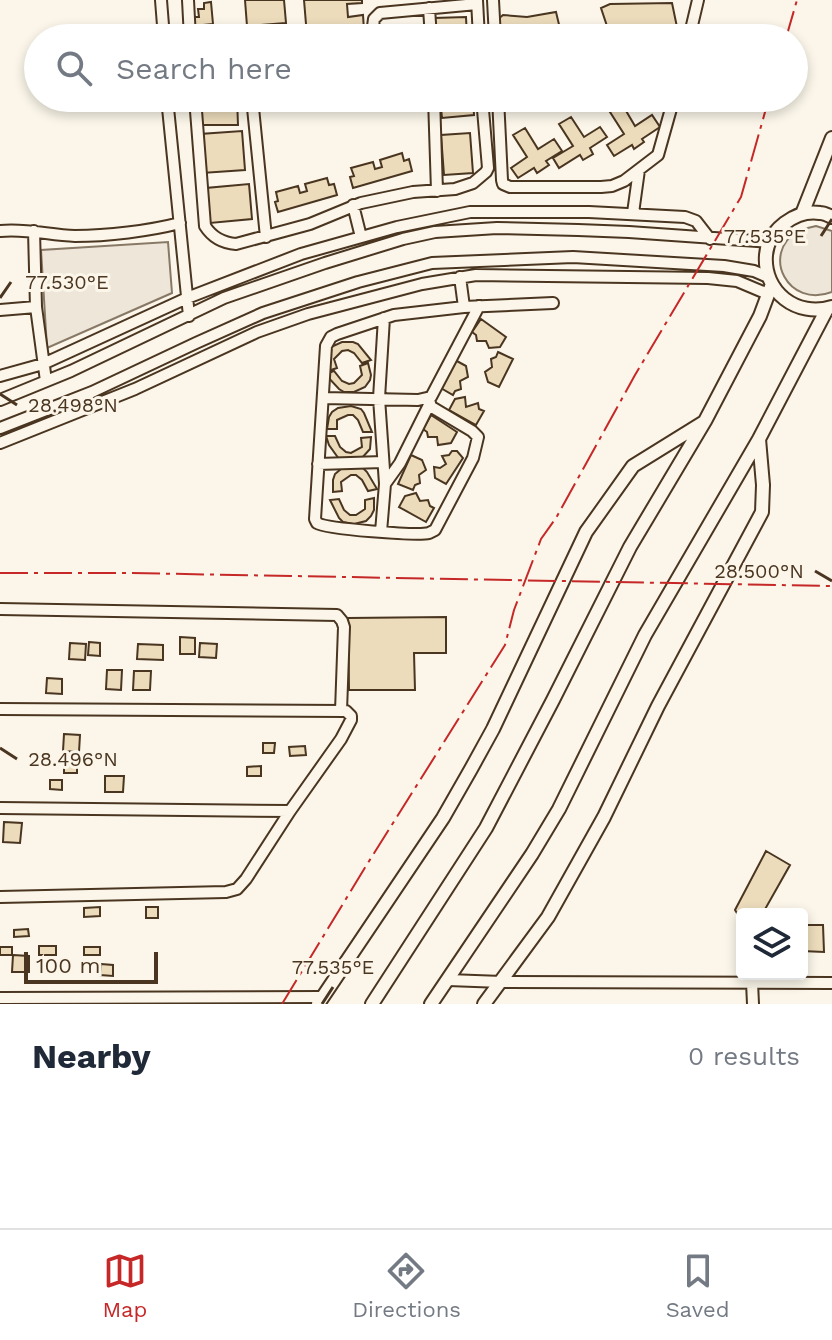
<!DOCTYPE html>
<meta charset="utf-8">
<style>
:root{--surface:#fff;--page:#f6f6f7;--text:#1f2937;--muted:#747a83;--line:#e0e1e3;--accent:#c62828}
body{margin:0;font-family:"Work Sans",sans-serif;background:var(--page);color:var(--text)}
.controls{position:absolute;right:24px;bottom:24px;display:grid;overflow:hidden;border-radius:8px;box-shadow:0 4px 12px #0003}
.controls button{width:72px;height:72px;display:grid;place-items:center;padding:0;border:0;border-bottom:2px solid var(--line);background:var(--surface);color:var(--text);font:40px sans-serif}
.scale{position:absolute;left:24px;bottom:20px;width:134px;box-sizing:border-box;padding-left:8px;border:4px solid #4a3520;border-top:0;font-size:22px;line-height:28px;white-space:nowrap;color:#4a3520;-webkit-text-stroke:6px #fbf6e9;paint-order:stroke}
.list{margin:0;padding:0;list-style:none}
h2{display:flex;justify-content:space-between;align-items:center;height:104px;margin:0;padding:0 32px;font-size:34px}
h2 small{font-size:26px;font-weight:400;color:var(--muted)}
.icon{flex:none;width:44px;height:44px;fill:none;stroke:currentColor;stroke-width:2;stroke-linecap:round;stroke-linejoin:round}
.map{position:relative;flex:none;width:832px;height:1004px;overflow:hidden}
.search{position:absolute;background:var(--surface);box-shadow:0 4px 12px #0003;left:24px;right:24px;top:24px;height:88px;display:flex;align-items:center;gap:20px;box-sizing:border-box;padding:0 28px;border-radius:44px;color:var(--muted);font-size:30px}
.sheet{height:224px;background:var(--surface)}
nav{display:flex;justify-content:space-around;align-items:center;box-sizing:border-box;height:112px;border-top:2px solid var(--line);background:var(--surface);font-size:22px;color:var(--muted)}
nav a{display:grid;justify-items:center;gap:4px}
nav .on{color:var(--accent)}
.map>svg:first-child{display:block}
.green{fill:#ede6d9;stroke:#887966;stroke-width:2}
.building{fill:#ecdcbc;stroke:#4a3520;stroke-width:2}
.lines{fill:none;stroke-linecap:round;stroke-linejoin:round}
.minor-casing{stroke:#4a3520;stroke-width:14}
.major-casing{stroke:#4a3520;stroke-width:16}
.minor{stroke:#fbf6e9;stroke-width:10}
.major{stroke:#fbf6e9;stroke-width:12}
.power{stroke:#c62828;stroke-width:2;stroke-dasharray:28 6 4 6;stroke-linecap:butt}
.ticks{fill:none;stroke:#4a3520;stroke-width:3}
.ticks-label{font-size:20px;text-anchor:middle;fill:#4a3520;stroke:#fbf6e9;stroke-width:6;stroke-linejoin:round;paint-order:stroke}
</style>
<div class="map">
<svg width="832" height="1004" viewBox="0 0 832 1004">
<rect width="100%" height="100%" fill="#fbf6e9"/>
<path class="green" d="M816,226l16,5v61c-44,17 -72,-38 -34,-61 5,-3 12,-3 18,-5z
M168,242l4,51 -125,55 -6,-98z"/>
<path class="building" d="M245,0h39l2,23 -39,3z
M304,0h58v3l-15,1 1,13 15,-2 1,15 -31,3 -1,-7 -15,2v7l-10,1z
M211,2l2,22 -20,2v-9h6l-1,-8h6v-6z
M672,3l5,24 -5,8h-62l-9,-27 9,-4z
M556,12l6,25 -3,1h-43l-14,-8 -5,-10 6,-5 24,2z
M466,17l1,21h-32l-1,-20z
M228,29l1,9h-37v-5z
M197,98h40l1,27h-40z
M440,98h33l1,17 -32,3z
M622,104l13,22 17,-11 8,12 -18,12 2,3 -10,7 -2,-4 -18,11 -7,-11 17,-11 -14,-22z
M571,117l13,20 16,-10 7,10 -17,11 3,6 -10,6 -3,-5 -21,13 -6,-10 20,-12 -14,-22z
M525,128l13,21 16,-10 8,12 -16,10 3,4 -12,8 -3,-5 -16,10 -7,-10 16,-11 -14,-22z
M242,131l3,39 -43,3 -2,-39z
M470,133l3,40 -29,2 -3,-40z
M402,153l2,8 5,-2 3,12 -59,17 -3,-11 4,-1 -3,-8 22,-6 2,7 7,-2 -2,-7z
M327,178l2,7 5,-1 3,11 -59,17 -3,-10 3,-1 -2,-9 22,-6 2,7 7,-2 -2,-7z
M249,184l3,35 -42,4 -4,-35z
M481,319l25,18 -6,10 -11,1 -3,-7h-9l-1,-6 -4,-3z
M342,342h11l5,2 13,16 -9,3 -8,-10 -6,-3 -6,1 -8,8 3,9 -9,3 -1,-18 4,-6z
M498,352l15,7 -14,28 -11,-5 -3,-10 7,-5 -1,-8 5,-2z
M455,360l11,6 2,11 -8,4 1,8 -6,2 -2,4 -14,-8z
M368,363l3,12 -1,5 -5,7 -11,5h-10l-5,-3 -14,-15 9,-3 8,10 7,3 5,-1 8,-8 -2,-9z
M465,397l1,10 12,-4 1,6 5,2 -8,14 -27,-15 6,-11z
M351,406l10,3 3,4 8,19h-9l-5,-12 -5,-5h-5l-11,5v9h-10l2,-12 3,-5 6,-4z
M431,415l26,17 -6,11 -13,2 -1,-8h-9l-1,-5 -4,-3z
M326,436h9l5,11 6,5 5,1 11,-6 -1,-9 10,-1 -1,12 -9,10h-22l-10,-14z
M452,451h5l6,7 -17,26 -11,-6 -1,-11 6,1 6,-4 -4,-8 7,-1z
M411,455l11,5 4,10 -7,5 1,8 -5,2 -2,5 -15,-6z
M353,466l10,2 4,4 10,17 -9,2 -6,-11 -6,-5h-5l-10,7 1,9 -9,1v-12l2,-6 6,-5z
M416,493l4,8 8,-1 2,6 4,2 -8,14 -27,-15 6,-11z
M374,498v12l-3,6 -5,5 -12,3 -11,-2 -4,-4 -9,-18 9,-1 5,11 6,5h6l9,-6v-9z
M446,617v36h-32l1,37h-66l-1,-72z
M180,637l15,1v16h-15z
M89,642l11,1v13l-12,-1z
M70,643l16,1 -1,16 -16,-1z
M200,643l17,1 -1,14 -17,-1z
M138,644l25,1v15l-26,-1z
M107,670h15l-1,20 -15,-1z
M134,671h17l-1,19h-17z
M47,678l15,1v15l-16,-1z
M64,734l16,1 -1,17 -16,-1z
M263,743h12l-1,10h-11z
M305,746l1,9 -16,1 -1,-9z
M64,762h13v11h-13z
M261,766v10h-14v-9z
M105,776h19l-1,16h-18z
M50,780h12v10l-12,-1z
M4,822l18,1 -2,20 -17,-1z
M766,851l24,14 -26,46 3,3h-25v7l-7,-11z
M100,907v9l-16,1v-9z
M146,907h12v11h-12z
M802,925h21l1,27 -22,-1z
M28,929l1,7 -15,1v-7z
M39,946h17v9h-17z
M0,947h12v8h-12z
M84,947h16v8h-16z
M13,955l16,1v16h-17z
M101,964l12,1v11l-13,-1z"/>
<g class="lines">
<g class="minor-casing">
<path id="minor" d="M161,0l3,38
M188,0l2,38
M477,0l2,38
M493,0l2,38
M429,8l2,30
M366,38l6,-4 2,-15 6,-6 97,-9
M689,38l9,-38
M167,98l22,218
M195,98l10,128c7,11 18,17 31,18l74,-20 51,-21 52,-11 42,-3 18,-6 13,-11 2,-4 -6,-70
M252,98l14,139
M434,98l3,93
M498,98l4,82 1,4 7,3h91l11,-1 12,-5 34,-26 16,-57
M353,205l8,32
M633,213l6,-43
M0,231c25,-3 49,4 75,5 32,0 74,-5 105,-13
M34,231l2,76 10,74
M460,277l4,30
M0,310l36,-3
M0,376l43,-12 144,-66 114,-44 96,-27 73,-15h119l96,5 11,4 14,18
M324,398l94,2 13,-3 48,-91
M0,400l71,-29 153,-73 101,-35 78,-24 32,-7 62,-4 81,2 51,2 141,10
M430,406l42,25 6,6 -5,21 -38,72c-2,1 -4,2 -6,3 -11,3 -103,-4 -112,-10l-2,-4 11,-173 5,-9 6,-3 57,-19 70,-8 89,-4
M0,428l92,-36 104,-49 67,-30 95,-31 74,-19 141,-6 151,9 30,5 14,6
M0,443l135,-54 122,-57 51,-18 114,-30 54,-9 232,3 29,3 31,13
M318,464l65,-2
M385,484l15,-21 30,-60
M381,532l4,-48 -6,-86 5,-80
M0,609l337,6 5,6 2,6 -3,84
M0,709l346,2 5,5v4l-10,19 -51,72 -44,68 -9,10 -11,3 -226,5
M0,808l290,3
M448,980l54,2 330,1
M752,982l1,22
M0,998l322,-1"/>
</g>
<g class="major-casing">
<path id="major" d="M802,214l30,-76
M832,307c-35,11 -69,-15 -66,-52 2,-25 30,-46 54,-42 4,0 8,2 12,4
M318,1004l125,-186 28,-49 22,-40 93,-197 47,-66 71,-44
M372,1004l114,-176 67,-128 77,-153 75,-126 55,-105 12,-32
M431,1004l101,-150 27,-45 86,-174 114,-196 68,-130
M484,1004l64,-87 56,-100 54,-111 104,-194 1,-27 -4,-46"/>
</g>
<use href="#minor" class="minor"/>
<use href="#major" class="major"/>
<path class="power" d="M786,38l11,-38
M0,573h129l703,13
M282,1004l84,-138 139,-221 9,-35 27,-71 15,-21 79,-143 106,-178 28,-99"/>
</g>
<path class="ticks" d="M821,236l11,-17M0,298l11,-16M0,394l17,11M815,571l17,10M0,748l17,11M322,1004l11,-17"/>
<g class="ticks-label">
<text x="765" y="243">77.535°E</text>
<text x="67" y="289">77.530°E</text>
<text x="73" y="412">28.498°N</text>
<text x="759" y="578">28.500°N</text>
<text x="73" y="766">28.496°N</text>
<text x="333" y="974">77.535°E</text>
</g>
</svg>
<div class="controls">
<button><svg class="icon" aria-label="layers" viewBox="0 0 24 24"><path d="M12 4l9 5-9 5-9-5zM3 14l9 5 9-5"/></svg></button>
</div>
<div class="scale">100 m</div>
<div class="search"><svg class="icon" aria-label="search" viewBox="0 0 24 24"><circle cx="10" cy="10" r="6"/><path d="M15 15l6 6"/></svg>Search here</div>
</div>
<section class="sheet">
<h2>Nearby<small>0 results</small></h2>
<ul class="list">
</ul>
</section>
<nav>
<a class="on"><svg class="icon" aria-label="map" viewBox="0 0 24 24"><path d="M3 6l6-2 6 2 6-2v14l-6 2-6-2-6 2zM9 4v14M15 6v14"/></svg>Map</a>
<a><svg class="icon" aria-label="directions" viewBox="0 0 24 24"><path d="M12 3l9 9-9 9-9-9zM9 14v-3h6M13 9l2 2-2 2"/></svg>Directions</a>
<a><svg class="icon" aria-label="saved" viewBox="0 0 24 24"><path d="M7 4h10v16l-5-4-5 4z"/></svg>Saved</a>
</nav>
